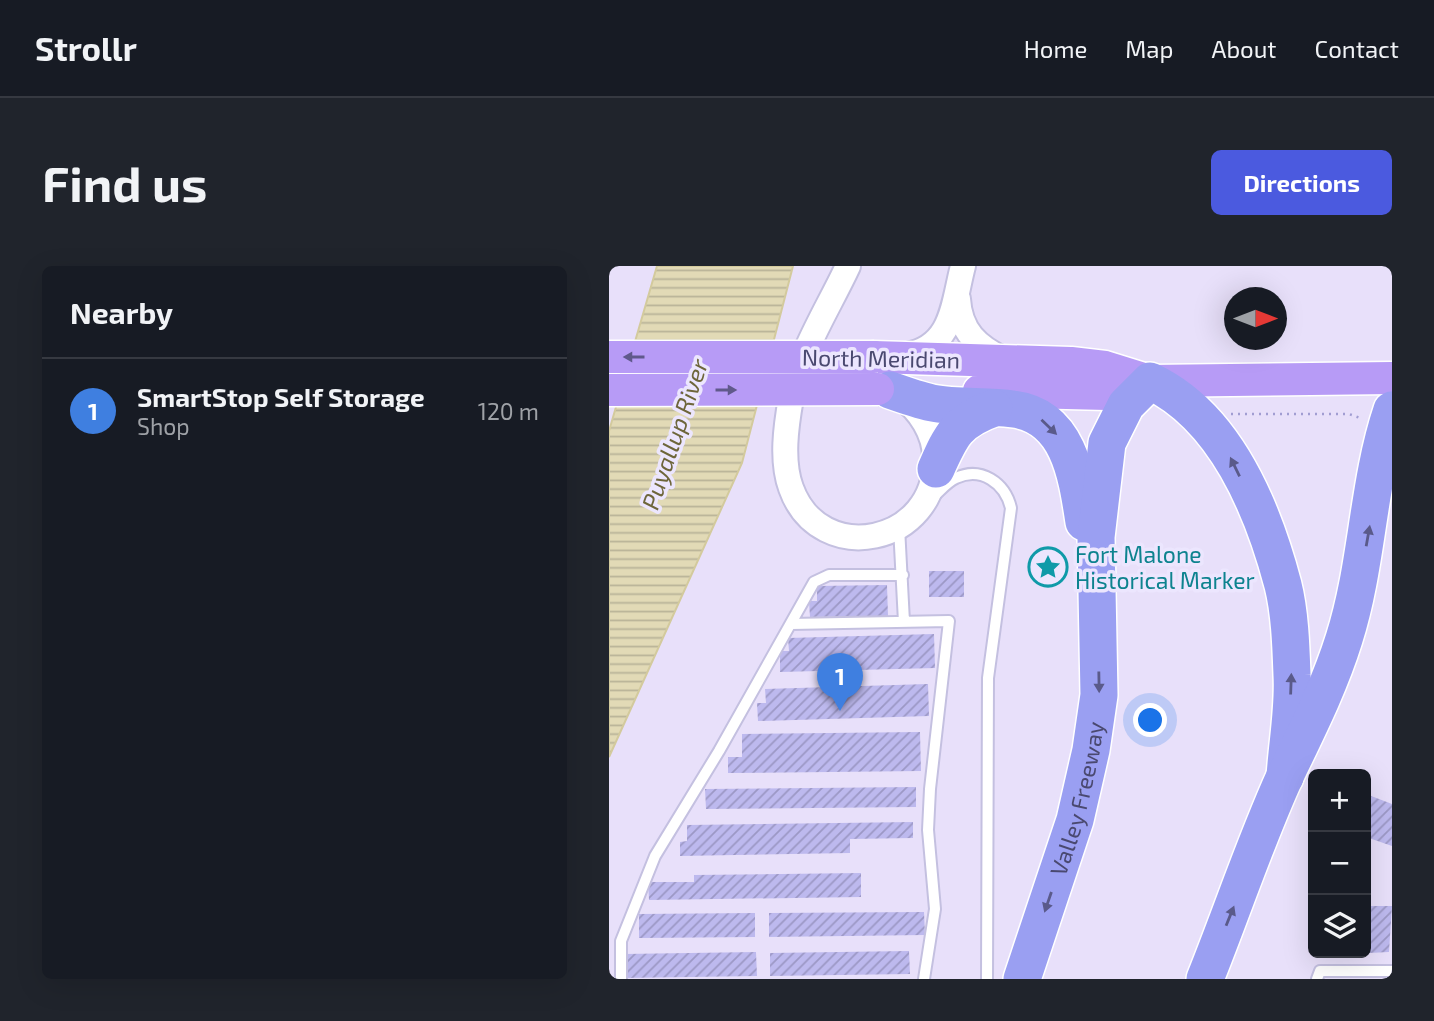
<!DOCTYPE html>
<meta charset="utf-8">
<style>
:root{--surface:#171b24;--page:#20242c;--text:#f1f3f6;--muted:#9ea1a6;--line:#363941;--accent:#4b5adf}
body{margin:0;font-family:"Exo 2",sans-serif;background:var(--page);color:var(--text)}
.controls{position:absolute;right:21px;bottom:21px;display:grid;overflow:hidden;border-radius:10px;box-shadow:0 7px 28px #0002}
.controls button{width:63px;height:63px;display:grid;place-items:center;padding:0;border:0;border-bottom:2px solid var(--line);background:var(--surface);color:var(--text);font:35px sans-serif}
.compass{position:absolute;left:615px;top:21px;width:63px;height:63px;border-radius:50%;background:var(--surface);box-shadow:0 7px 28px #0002;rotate:90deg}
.you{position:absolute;left:542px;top:455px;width:24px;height:24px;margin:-18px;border:5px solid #fff;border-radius:50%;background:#1a73e8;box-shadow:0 0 0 10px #1a73e833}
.badge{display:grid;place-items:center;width:46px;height:46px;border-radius:50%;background:var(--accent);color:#fff;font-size:23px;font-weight:700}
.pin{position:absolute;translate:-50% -58px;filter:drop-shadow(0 2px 4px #0008)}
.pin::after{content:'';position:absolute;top:37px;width:24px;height:21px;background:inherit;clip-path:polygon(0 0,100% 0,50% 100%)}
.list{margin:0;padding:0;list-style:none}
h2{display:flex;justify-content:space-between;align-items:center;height:91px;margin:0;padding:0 28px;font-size:30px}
h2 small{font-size:23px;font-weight:400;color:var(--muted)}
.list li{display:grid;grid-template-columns:46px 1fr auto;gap:21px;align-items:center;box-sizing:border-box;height:105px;padding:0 28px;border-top:2px solid var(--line)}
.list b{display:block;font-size:26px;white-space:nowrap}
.list p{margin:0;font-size:23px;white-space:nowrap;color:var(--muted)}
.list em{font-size:23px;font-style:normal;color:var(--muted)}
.icon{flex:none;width:38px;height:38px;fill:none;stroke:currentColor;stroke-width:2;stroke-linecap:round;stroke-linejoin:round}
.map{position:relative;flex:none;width:783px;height:713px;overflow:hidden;border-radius:10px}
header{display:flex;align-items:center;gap:42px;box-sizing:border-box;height:98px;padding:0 35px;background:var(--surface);border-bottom:2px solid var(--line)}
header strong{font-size:33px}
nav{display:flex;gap:38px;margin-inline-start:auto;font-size:24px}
.intro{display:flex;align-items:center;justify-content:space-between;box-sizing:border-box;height:168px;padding:0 42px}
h1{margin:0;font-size:49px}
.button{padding:18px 32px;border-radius:10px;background:var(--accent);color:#fff;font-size:24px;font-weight:700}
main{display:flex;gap:42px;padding:0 42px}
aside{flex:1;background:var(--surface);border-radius:10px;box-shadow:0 7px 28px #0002}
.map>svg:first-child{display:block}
.water{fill:url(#water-rules);stroke:#d3ca9d;stroke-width:2}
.building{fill:url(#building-hatch)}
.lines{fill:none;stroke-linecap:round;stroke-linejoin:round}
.service-casing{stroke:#c4c0e0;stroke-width:14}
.tertiary-casing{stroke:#c4c0e0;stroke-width:28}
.primary-casing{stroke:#fff;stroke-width:35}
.motorway-casing{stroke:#fff;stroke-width:40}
.path{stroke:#a19dd2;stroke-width:2.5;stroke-dasharray:2 5;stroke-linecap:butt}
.service{stroke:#fff;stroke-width:10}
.tertiary{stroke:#fff;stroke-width:24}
.primary{stroke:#b79bf6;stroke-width:32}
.motorway{stroke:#9a9ff2;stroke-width:37}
.primary-bridge-casing{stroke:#fff;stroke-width:35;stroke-linecap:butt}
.primary-bridge{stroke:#b79bf6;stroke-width:32}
.oneway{fill:#60598b}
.oneway2{fill:#5a5a8a}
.labels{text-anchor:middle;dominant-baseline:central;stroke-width:7;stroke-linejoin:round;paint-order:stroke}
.street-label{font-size:23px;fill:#4a4970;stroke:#ece6fe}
.culture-label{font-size:23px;fill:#0d838f;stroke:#ece6fe;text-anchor:start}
.water-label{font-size:24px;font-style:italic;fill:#6e663b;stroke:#ece6fe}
</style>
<header>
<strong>Strollr</strong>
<nav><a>Home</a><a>Map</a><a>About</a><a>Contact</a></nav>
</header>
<div class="intro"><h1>Find us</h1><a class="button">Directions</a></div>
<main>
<aside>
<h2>Nearby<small></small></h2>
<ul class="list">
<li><span class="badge" style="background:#3f7fe0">1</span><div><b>SmartStop Self Storage</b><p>Shop</p></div><em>120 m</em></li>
</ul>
</aside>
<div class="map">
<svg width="783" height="713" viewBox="0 0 783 713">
<defs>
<pattern id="water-rules" width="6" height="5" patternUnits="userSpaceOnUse" patternTransform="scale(1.75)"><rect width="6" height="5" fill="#e2dab6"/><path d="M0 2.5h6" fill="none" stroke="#b9b398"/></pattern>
<pattern id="building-hatch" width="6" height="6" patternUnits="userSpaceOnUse" patternTransform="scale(1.75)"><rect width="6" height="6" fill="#bdb9ee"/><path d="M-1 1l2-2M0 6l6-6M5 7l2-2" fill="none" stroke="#9c98c5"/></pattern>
</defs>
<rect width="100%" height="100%" fill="#e8e0fa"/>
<path class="water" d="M48,0h136l-51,197 -133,294v-326z"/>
<path class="building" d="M320,305h35v26h-35z
M278,319l1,31 -78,1 -1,-16h8v-15z
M325,368l1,34 -155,4v-21h9l-1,-13z
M319,418l1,32 -171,5 -1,-18h9l-1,-14z
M311,466l1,39 -193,2v-16h14v-23z
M307,521v20l-210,2 -1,-20z
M757,528l26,10v42l-26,-9z
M304,556v16l-63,1v14l-170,3v-14l7,-1v-16z
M252,607v24l-212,3 -1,-18h46v-7z
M757,640h26l-3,46 -20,1z
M315,646l1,23 -156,2v-24z
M146,647v24l-116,1v-24z
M300,685l1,23 -140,2v-23z
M147,686l1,24 -133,2v-24z"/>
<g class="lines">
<g class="service-casing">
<path id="service" d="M325,230c7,-6 13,-14 22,-18 25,-12 49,5 55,30l-23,170 -1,301
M290,261l5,95
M182,358l158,-3 -19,168 -2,41 7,79 -11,70
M12,713v-38l34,-85 64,-105 95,-169 15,-7h74
M708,713l3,-8h72"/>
</g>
<g class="tertiary-casing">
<path id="tertiary" d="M239,0c-20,43 -48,85 -57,132 -5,28 -10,63 0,90 29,81 147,56 144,-30 0,-24 -15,-48 -35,-62
M349,33c2,32 19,48 47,61
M298,89c46,-8 46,-51 56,-89"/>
</g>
<g class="primary-casing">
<path id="primary" d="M265,91l197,6 34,4 45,14
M370,125l128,3 43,-13 242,-3"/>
</g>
<g class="motorway-casing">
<g id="motorway">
<path d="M281,124c14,5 28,10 42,13 26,5 54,2 81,6 56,7 64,67 71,113"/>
<path d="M327,203c15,-34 21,-48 58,-61"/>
<path id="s1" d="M413,713l53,-159 16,-70 8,-55 -3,-158 11,-94 19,-38 24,-24c75,35 113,128 133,204 7,28 8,62 9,90 2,33 -5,69 -7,102"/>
<path d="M596,713c27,-67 50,-137 80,-203 22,-46 44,-89 59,-137 24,-75 23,-155 48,-229"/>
</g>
</g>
<path class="path" d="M622,148h118l11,4"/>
<use href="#service" class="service"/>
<use href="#tertiary" class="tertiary"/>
<use href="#primary" class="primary"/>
<use href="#motorway" class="motorway"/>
<g class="primary-bridge-casing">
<path id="primary-bridge" d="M0,91h265
M0,124l269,-1"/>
</g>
<use href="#primary-bridge" class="primary-bridge"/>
</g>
<defs><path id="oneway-solid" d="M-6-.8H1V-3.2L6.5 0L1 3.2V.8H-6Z" transform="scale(1.75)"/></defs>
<g class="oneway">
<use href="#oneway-solid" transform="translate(25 91) rotate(180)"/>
<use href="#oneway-solid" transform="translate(117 124)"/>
</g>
<g class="oneway2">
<use href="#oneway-solid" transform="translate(440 161) rotate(44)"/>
<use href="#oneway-solid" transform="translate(626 201) rotate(-116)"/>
<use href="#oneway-solid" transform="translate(759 270) rotate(-80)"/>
<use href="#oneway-solid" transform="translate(490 416) rotate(89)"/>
<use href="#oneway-solid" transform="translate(682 418) rotate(-88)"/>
<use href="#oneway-solid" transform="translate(439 636) rotate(109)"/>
<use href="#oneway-solid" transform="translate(621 650) rotate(-68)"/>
</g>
<defs>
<g id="sight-ring" transform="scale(2.0125)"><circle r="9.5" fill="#ece6fe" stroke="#0f9aa8" stroke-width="1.5"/><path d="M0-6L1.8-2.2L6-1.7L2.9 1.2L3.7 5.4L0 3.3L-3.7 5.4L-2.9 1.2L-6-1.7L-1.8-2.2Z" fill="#0f9aa8"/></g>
</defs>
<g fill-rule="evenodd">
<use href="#sight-ring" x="439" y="301"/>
</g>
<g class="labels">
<g class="street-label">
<text transform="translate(272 92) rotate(1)">North Meridian</text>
<text stroke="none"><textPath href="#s1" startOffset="189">Valley Freeway</textPath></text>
</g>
<g class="culture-label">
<text x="466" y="288">Fort Malone<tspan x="466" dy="26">Historical Marker</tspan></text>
</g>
<g class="water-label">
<text transform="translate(65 168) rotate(-71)">Puyallup River</text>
</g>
</g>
</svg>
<div class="controls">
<button>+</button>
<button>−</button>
<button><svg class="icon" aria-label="layers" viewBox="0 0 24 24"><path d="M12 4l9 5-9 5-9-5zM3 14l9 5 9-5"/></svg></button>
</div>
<svg class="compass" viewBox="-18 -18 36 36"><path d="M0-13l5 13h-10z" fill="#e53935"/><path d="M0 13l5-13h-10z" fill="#9ea1a6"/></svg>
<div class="you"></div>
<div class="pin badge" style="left:231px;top:445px;background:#3f7fe0">1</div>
</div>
</main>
